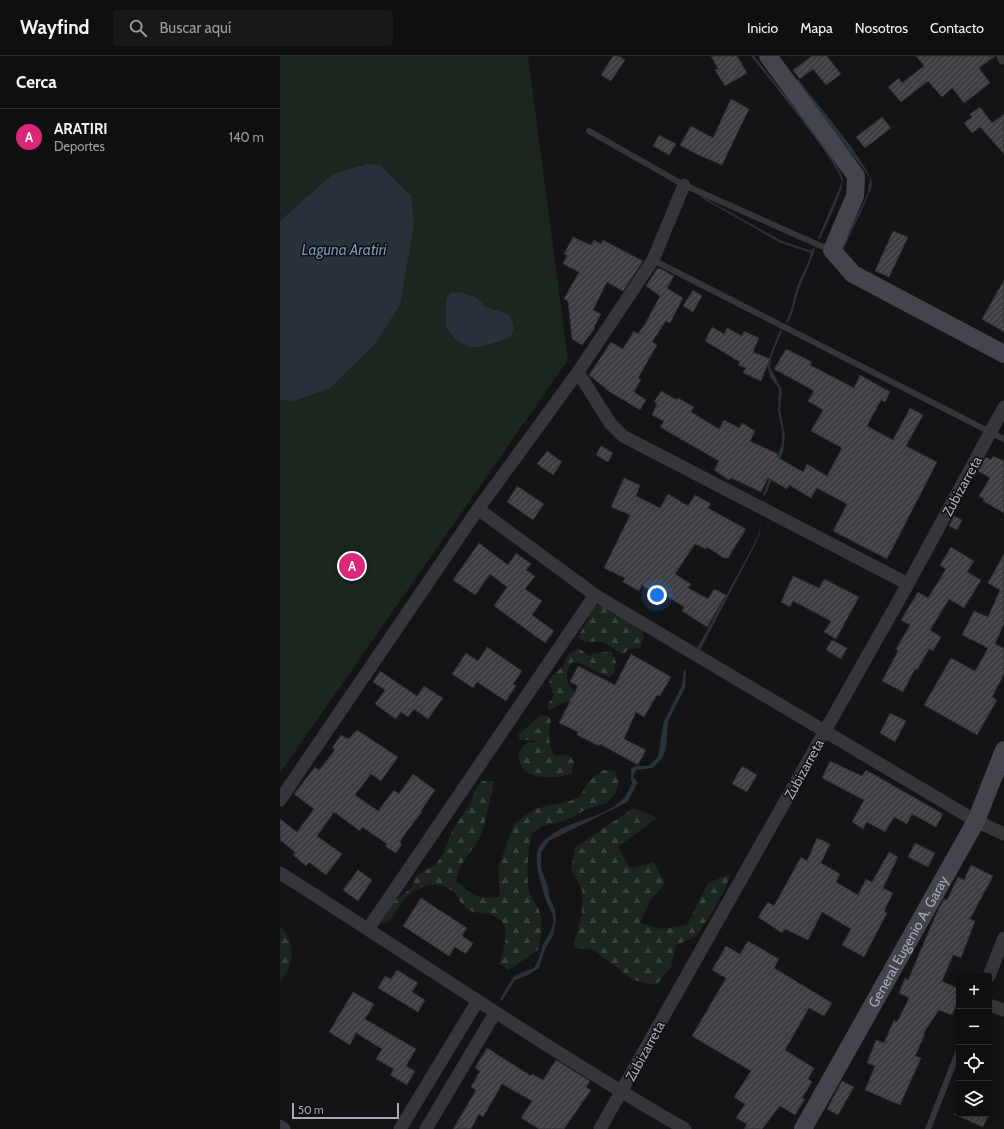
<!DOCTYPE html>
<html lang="es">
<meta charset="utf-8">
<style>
:root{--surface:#0f0f10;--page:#181819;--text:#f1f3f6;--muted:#9b9c9f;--line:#2f2f30;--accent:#db2777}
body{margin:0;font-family:Cabin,sans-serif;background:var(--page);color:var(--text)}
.controls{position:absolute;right:12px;bottom:12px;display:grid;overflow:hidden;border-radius:4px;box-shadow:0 2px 10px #0003}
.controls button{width:36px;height:36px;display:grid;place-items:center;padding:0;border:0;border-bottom:1px solid var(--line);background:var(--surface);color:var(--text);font:20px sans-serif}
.scale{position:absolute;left:12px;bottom:10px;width:107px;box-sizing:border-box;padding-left:4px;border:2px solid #a5a9b8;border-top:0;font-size:11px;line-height:14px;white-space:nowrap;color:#a5a9b8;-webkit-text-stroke:3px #0f0f11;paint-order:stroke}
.you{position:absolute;left:377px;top:539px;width:14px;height:14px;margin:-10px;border:3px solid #fff;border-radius:50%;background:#1a73e8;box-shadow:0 0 0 6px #1a73e833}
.badge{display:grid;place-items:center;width:26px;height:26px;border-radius:50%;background:var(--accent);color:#fff;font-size:13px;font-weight:700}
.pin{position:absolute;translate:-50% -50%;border:2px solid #fff;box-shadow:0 1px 4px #0006}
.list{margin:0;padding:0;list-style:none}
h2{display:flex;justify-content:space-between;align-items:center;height:52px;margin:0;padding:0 16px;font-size:17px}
h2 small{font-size:13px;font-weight:400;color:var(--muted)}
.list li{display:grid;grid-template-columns:26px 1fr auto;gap:12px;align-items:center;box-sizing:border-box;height:56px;padding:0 16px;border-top:1px solid var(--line)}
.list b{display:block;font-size:15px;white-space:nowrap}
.list p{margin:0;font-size:13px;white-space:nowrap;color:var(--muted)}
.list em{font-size:13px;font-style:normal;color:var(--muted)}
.icon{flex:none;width:22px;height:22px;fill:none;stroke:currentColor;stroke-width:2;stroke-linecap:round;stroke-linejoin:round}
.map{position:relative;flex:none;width:724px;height:1073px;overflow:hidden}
header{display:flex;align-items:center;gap:24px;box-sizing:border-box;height:56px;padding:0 20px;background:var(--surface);border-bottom:1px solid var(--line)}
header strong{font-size:19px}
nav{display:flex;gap:22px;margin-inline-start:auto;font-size:14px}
.search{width:280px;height:36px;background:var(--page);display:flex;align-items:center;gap:10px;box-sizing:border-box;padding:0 14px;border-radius:4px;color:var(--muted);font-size:15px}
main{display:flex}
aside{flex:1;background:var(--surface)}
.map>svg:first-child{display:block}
.grass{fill:#1c251e}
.forest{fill:url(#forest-firs)}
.water{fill:#29323b}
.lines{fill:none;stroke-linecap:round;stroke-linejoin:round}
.stream{stroke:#29323b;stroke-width:4.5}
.building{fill:url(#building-hatch);stroke:#2e2e32}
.lane{stroke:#35353c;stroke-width:6}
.street{stroke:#35353c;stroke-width:13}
.secondary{stroke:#43444c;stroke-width:18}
.labels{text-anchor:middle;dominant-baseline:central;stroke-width:3;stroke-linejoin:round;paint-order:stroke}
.street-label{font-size:14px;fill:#a5a9b8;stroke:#0f0f11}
.water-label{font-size:15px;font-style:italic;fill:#7894b6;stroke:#0f0f11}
</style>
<header>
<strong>Wayfind</strong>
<div class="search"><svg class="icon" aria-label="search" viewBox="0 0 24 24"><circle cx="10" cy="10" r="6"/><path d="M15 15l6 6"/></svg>Buscar aquí</div>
<nav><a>Inicio</a><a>Mapa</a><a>Nosotros</a><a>Contacto</a></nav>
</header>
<main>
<aside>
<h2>Cerca<small></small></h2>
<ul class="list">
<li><span class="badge">A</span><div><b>ARATIRI</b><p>Deportes</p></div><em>140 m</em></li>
</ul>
</aside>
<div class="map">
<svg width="724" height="1073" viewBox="0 0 724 1073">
<defs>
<pattern id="forest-firs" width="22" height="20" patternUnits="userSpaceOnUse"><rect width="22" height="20" fill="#1c251e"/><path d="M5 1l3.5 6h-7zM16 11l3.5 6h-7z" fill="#3a423d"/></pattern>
<pattern id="building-hatch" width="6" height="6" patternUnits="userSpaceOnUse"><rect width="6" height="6" fill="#3e3e44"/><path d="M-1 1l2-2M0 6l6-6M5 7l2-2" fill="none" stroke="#57575d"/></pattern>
</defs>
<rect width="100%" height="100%" fill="#141416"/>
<path class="grass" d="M0,0h248l40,304 -288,413z"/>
<path class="forest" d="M321,549l10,6 3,4 13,1 14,10 3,11 -4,11 -12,1 -4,5c-9,-2 -13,-9 -22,-12 -10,-2 -16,3 -24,-5l17,-31z
M298,592l10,7 23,-4 5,11 -2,12 -5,3c-13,-5 -23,-13 -36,-15 -10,12 -8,22 4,30l-1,9 -12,1 -15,9 -2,-6 7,-9 -5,-12 1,-6 13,-12 5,-12z
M261,659l6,1 4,4c-3,12 -3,25 3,35l12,-1 5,3 3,5 -2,12c-19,5 -55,8 -53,-21l7,-10 12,-1 -6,-2h-12l-2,-5z
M324,714l11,1 4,11 -4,12 -8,9 -22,7 -20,11 -23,5 -10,7c-4,14 -6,44 -3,58 2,8 9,14 11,22 4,11 0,26 -2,37l-29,20 -10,-6c6,-17 15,-44 -10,-50 -7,-2 -13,0 -20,-4 -10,-6 -10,-14 -18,-20 -15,-11 -38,-2 -49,12 -5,6 -8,14 -13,20l-11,1 14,-20 19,-15 5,-12 20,-12 7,-10 9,-23 19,-29 4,-12 7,-9h12c-3,14 -10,50 -16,60 -10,15 -19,22 -22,40 18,15 20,18 44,16l-2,-28 16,-45 20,-15 36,-8 11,-5c5,-13 11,-19 23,-26z
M354,752l23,10 -39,29 12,21 24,-6 11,22 -15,17 -10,22 22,6 25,-4 21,-42 23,-9 -9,21 -25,41 -21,9 -5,22 -15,18 -23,-5 -38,-29 -22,-4 9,-34v-23l-11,-21 4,-22z
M0,870c16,15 15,40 0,55z"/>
<path class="water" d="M471,0h3c13,16 90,112 89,123 0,12 -17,47 -23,60l-2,-1 24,-56c0,-15 -77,-108 -91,-126z
M518,23c13,18 74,88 74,105 -1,10 -23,52 -28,64l-2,-1 26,-54 2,-15 -74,-97z
M87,108l13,1 31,31 3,28 -14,81 -26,40 -44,43 -36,13 -14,-1v-179l53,-47z
M421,140l81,45 30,10 1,-3 2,1c-4,13 -9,23 -14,35 -6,13 -6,26 -13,39l-2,-2c6,-10 6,-19 10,-30 3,-13 12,-25 15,-38l-30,-10 -81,-46z
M180,236l17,6 9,9 24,8c2,6 5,12 2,19 -2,6 -34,14 -40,13 -3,0 -7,-2 -9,-3 -8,-3 -12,-11 -17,-17v-28l4,-6z
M500,274l2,1 -11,27 -1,9 12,23 -2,19 5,27 -2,16 -18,44 -2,-1 19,-51v-13l-4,-19 1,-23 -9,-13 -2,-10 1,-9z
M481,467l-1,10 -6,14 -56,107 -3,-2 57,-104 7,-15z
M404,614l2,1 -1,17 -17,33 -2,27 -3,9 -10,11 -17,2 -3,7 3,8 -2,-1 -3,-6v-9l4,-3h14l8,-8 2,-6 4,-28 19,-39z
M345,741l4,3 -4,3 -76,38 -8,11v17l7,18 1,9 6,14 1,10 -3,16 -8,13 -6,19 -11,7 -13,5 -13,21 -2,-2 12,-20 4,-4 18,-7c5,-7 6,-15 9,-23 4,-9 12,-17 10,-28 0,-4 -4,-9 -6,-14 -4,-12 -15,-44 -8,-56 19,-28 64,-25 86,-50z"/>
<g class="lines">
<path class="stream" d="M343,746l3,-2 9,-17 -2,-3"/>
</g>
<path class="building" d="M333,0h6l6,4 -14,21 -10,-6z
M431,0h26l10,17 -22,13 -10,-16 3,-1z
M532,0h15l14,18 -15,11 -13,-16 -13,10 -7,-9z
M636,0h79l-16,12 11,15 -26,20 -12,-15 -10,9 -14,-16 -27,21 -13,-15 11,-9 3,5 22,-17z
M451,43l18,10 -27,56 -26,-11 -16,-9 11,-19 22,12z
M700,51l12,16 12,-9v40l-24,-27 -8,6 -8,-10 8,-6 -2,-3z
M602,61l9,11 -26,20 -9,-11z
M379,79l17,9 -7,11 -16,-9z
M613,175l15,6 -19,40 -14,-6z
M293,181l18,8 3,-5 7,4 2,-4 40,21 -20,30 -16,-9 -14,28 8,4 -7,13 1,1 -13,17 -10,-6 -4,-38 -4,-2 15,-27 -16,-8 4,-9 -3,-1z
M379,212l15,8 -7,12 16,10 -13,25 -4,-2 -14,21 5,3 -19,33 3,1 -7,13 12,8 -6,10 -30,-18 -21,-17 22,-33 12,7 11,-18 4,3 7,-10 15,-28 -14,-10 11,-17z
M724,224v52l-22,-13z
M413,234l9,6 -9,16 -10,-6z
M432,271l12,7 3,-6 15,8 2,-5 15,7 -6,14 17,7 -9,22 -18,-8 3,-5 -8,-3 2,-3 -35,-21z
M506,293l26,13 -2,3 44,23 6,-13 30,17 -5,10 -4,-2 -14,26 26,14 17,-32 13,7 -17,31 31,16 -50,97 -54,-28 14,-27 -30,-16 -6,10 -22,-13 -2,4 -19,-11 -7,14 -30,-14 -2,2 -15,-10 5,-9 -59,-34 4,-6 -12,-6 5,-11 -3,-2 7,-11 16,9 1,-2 16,9 -3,5 28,17 5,-9 15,8 3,-5 13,8 -5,10 28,13 -1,3 26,15 4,-8 20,12 15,-28 -31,-17 12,-21 -15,-9 6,-10 -40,-22z
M321,390l12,7 -5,9 -12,-7z
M267,395l15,11 -9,13 -16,-11z
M713,400l11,5v52l-21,-12 1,-2 -5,-3 11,-18 -12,-7 8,-14 5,3z
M344,422l16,7 -4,11 24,12 8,-14 20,12 7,-11 16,9 -3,4 38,21 -18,29h-4l-17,-11 -1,2 -11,-5 -20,30 16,10 -3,4 20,11 6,-10 12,6 -19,32 -25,-16 2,-4 -21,-13 -3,3 -18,-12 -3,6 -16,-9 2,-4 -21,-10 26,-53 -19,-8z
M237,430l27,18 -11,16 -26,-18z
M674,460l8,4 -5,10 -8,-4z
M199,487l29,22 8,-12 15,11 -5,6 9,6 -10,13 17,12 -10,14 22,16 -9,12 -51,-37 13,-19 -17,-13 -15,21 -22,-15z
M671,491l23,14 -7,11 14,8 -17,28 -15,-9 -19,31 11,7 -8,14 -4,-2 -12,21 -2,-1 -12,23 -21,-11 16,-30 -2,-2 14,-24 -9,-5 17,-28 10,6 18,-29 -6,-4z
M724,498v70l-9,20 9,4v26l-12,23 5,3 -20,35 -53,-30 27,-47 24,13 13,-23 -26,-13 12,-24 14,6 12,-27 -12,-7z
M513,520l26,12 5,-9 35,18 -23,42 -12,-7 7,-11 -38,-20 -3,6 -9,-5z
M552,584l15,8 -6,11 -15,-9z
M207,591l35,24 -9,13 3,2 -10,15 -29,-19 -4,6 -21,-14 14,-21 12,8z
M351,598l40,23 -11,19 -3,-1 -13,22 -8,-5 -12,27 22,11 -8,15 -38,-21 -1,2 -22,-11 1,-3 -19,-9 19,-37 -8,-4 8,-16 37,19z
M100,615l37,25 7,-10 19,12 -15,21 -14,-10 -6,8 -7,-5 -5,7 -21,-15 10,-14 -12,-8z
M610,657l16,8 -11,21 -15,-9z
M77,674l41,27 -17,24 -10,-7 -16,21 23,16 16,-21 5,4 14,-20 22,16 -14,21 1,1 -15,19 -7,11 2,2 -6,9 -11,-7 2,-2 -25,-17 -2,4 -26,-19 -17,24 25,18 -16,21 -17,-13 -3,4 -13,-11 2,-3 -15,-12v-21l17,13 17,-23 -20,-15 21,-27 4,3 16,-20 -3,-2 9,-13 7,4z
M550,705l32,15 4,-6 77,44 -7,13 -24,-13 -5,10 -13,-7 -9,15 -18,-10 -4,7 -11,-7 12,-22 -42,-22z
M462,710l15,9 -10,17 -15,-8z
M537,782l13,6 -9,19 19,11 -4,8 22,13 8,-16 6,3 17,-30 9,5 -15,31 10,5 -9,18 3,2 -23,44 -22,-12 9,-16 -29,-17 -14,28 -23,-11 -3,4 -24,-16 10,-15 6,4 27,-49 6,4z
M635,787l20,10 -7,14 -20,-10z
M691,809l22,11 -23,43 5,2 -14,37 -8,-3 -11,26 17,8v9l-7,17 -13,-5 -16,24h2l-10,22 6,2 -21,47 -35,-15 10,-24 -8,-3 9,-23 8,3 10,-23 3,2 12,-24 -10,-5 6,-15 3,2 29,-68 7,-13 3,1 11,-23 6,3z
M78,814l14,10 -14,21 -15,-11z
M141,842l46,30 -5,8 11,7 -7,11 -11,-7 -6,9 -46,-30z
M468,885l31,18 -5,9 58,35 -8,13 -15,-8 -24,42 29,18 -6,11 4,3 -10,16 3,1 -10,16 -15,-9 -18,23h-18l3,-5 -11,-6 9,-14 -11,-7 17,-26 -59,-35 34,-58 -14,-8 14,-24 14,8z
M117,914l21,13 -6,9 13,8 -7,12 -40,-24 7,-12 6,3z
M73,936l21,12 -9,15 51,30 -10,17 9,5 -8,14 -17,-10 4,-6 -18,-10 6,-10 -26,-16 -6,12 -21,-13z
M207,992l44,28 1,-2 11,6 13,-20 34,21 -4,6 5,3 -27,39h-25l-18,-11 11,-17 -30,-17 -19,33 -4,-3 -8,15h-18l23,-39 -5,-3 9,-16 -5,-3z
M562,1025l12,6 -16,28 -11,-6z
M673,1058h36l-6,13z"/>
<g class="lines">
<path class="lane" d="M309,75l95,54 146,65
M373,204l351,179
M648,1073l31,-79"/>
<path class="street" d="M723,0l1,2
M298,316l32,51 13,13 285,148
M198,453l117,86 381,226 28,13
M0,744l198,-291 100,-137 75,-112 31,-75
M0,817c135,85 266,176 405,256
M88,873l227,-334
M709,920l15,-38
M709,949l15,5
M0,1070l4,3
M120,1073l77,-127
M146,1073l69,-116
M320,1073l308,-545 96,-177"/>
<g class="secondary">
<path d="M488,0l88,120 -1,20 -23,54 21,24 151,80"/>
<path id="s1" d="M523,1073l173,-308 28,-71"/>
</g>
</g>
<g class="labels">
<g class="street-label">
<text transform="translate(682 430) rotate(-61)">Zubizarreta</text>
<text transform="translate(524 713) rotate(-61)">Zubizarreta</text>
<text stroke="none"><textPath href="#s1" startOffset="215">General Eugenio A. Garay</textPath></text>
<text transform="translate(365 995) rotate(-61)">Zubizarreta</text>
</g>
<g class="water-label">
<text x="64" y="194">Laguna Aratiri</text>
</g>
</g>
</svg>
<div class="controls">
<button>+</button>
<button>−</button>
<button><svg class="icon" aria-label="locate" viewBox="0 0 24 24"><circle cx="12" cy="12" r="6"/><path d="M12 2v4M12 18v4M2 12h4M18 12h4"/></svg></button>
<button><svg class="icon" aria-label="layers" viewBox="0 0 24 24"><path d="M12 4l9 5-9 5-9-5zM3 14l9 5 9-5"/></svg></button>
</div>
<div class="scale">50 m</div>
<div class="you"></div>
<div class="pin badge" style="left:72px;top:510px">A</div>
</div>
</main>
